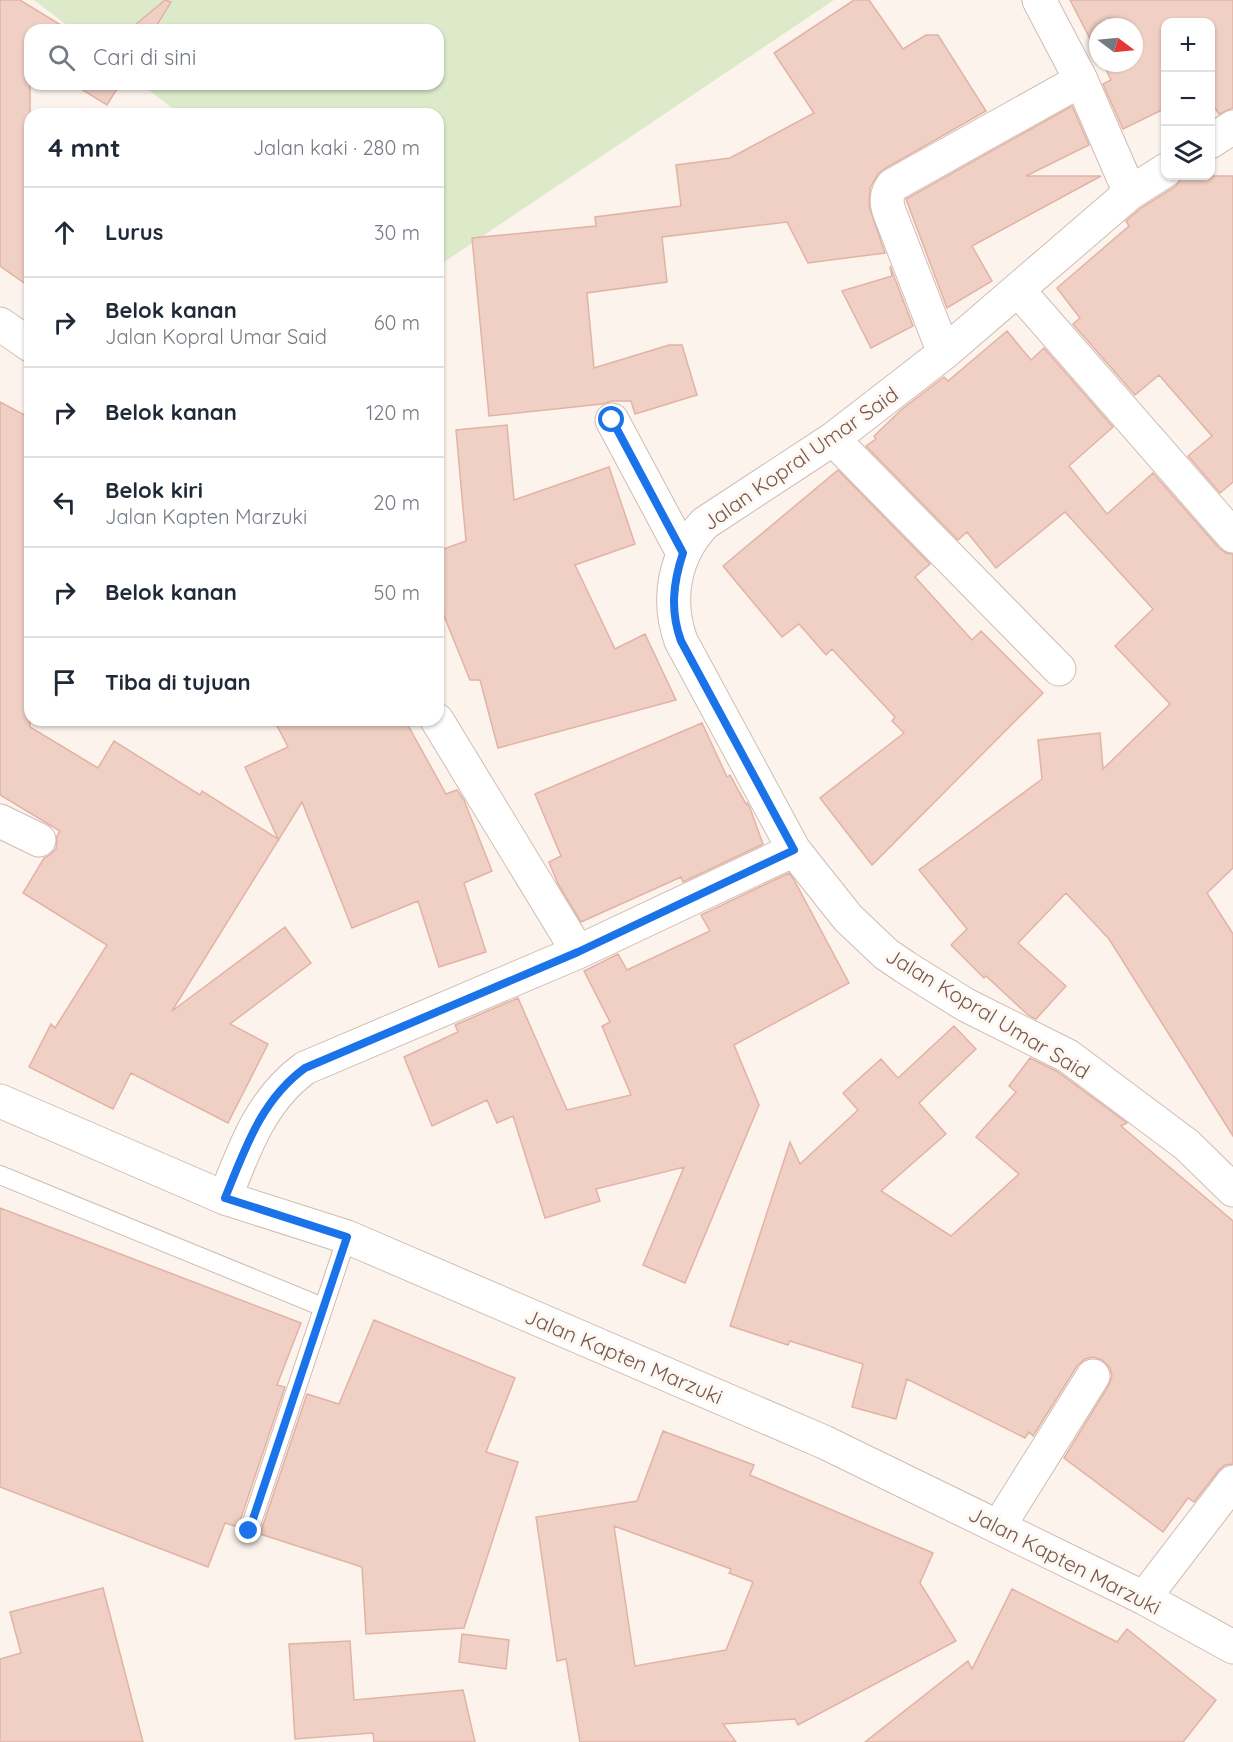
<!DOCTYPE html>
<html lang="id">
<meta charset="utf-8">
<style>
:root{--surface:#fff;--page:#f2f2f3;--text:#1f2937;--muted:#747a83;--line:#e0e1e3}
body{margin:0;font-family:Quicksand,sans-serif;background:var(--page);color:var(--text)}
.controls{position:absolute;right:18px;top:18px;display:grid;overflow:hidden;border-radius:12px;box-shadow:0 2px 4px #0004}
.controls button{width:54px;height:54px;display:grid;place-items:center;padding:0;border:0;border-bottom:2px solid var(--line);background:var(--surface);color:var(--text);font:30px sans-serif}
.compass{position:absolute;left:1089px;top:18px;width:54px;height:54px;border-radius:50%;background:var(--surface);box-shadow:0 2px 4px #0004;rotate:106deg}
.stop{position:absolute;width:18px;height:18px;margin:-14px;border:4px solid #1a73e8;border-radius:50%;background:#fff}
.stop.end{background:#1a73e8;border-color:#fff;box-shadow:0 2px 6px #0008}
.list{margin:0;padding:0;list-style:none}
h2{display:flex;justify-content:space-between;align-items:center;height:78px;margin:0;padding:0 24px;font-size:26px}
h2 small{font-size:20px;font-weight:400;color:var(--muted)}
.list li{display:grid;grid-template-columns:39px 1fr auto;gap:18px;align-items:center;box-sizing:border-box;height:90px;padding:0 24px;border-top:2px solid var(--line)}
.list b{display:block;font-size:22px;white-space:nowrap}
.list p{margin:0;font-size:20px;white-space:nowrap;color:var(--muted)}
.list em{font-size:20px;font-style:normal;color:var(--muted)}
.icon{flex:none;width:33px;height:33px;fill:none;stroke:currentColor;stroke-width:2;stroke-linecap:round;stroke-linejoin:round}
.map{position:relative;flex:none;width:1233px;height:1742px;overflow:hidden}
.search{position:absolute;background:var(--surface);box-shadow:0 2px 4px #0004;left:24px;top:24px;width:420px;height:66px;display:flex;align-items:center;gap:15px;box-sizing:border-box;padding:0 21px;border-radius:18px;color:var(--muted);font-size:22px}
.panel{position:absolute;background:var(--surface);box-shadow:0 2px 4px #0004;left:24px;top:108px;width:420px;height:618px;border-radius:18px}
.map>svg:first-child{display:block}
.green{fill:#dceaca}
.building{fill:#f0cfc4;stroke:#e2b3a5;stroke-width:1.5;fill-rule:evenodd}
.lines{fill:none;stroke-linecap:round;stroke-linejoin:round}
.service-casing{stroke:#d1bcb3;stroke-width:20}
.minor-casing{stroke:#d1bcb3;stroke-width:35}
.service{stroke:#fff;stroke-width:18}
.minor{stroke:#fff;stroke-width:33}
.route{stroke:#1a73e8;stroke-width:8}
.labels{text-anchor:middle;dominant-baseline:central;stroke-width:6;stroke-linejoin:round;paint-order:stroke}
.street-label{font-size:21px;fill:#77574f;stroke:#fef8f2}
</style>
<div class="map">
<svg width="1233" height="1742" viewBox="0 0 1233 1742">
<rect width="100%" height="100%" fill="#fcf3ec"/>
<path class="green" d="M34,0h800l-396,266v-152h-258l-39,-30h297v-54h-365z"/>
<path class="building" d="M0,0h20l49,30h-39v257l-30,-21z
M165,0l6,2 -17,28h-25z
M854,0h15l34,49 23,-14h12l48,76 -102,58 -6,5 -8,14 -1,18 16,47 -77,10 -21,-41 -125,15 5,45 -80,11 7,75 75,-23h13l15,50 -62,19 -4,-13h-19l-10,3 -113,12 -17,-178 124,-12 -1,-9 86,-11 -5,-41 54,-7 84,-45 -40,-60z
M1070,0h163v108l-14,6 -9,-14v-78h-44v86l-43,21 -20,-45 8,-4 -8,-17h31v-36h-36v27z
M73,84h47l-13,21z
M1072,106l17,39 -63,31h75l-129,70 20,35 -45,27 -41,-109z
M1183,176h50v306l-13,11 -32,-37 24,-20 -53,-61 -24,20 -62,-71 7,-6 -23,-30 72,-62 -3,-5 15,-13 35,-22z
M890,266l23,60 -42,22 -29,-57 50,-15z
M1007,331l24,29 13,-12 69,79 -44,39 38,48 46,-41 66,75 7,5 7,1v314l-26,25 26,41v202l-124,-197 -43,-46 -48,50 48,43 -30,33 -8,-4 -42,-39 -2,2 -33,-33 16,-16 -48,-59 123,-91 -4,-39 62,-7 3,36 67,-65 -55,-58 38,-37 -88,-97 -69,56 -29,-36 -9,8 -92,-94 10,-7 -2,-3 27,-26 43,-33 4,4z
M0,402l30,16v309l68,41 16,-27 86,54 2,-4 76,48 -33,-72 43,-20 -14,-27h131l41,74 11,-4 7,10 28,71 -28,12 22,69 -47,15 -21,-66 -66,27 -50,-126 -130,209 113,-84 26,36 -81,61 38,20 -40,79 -97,-50 -18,36 -84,-42 22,-43 4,4 52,-83 -84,-52 21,-35 6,-3 6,-6 1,-13 3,-5 -60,-36z
M507,425l7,75 95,-33 26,77 -60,21 40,84 30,-15 31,66 -178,48 -18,-68h-10l-32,-79v-50l28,-10 -10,-111z
M838,470l92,94 -15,13 57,63 9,-9 62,62 -171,172 -52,-67 84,-65 -12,-12 3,-4 -63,-68 -6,6 -27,-31 -17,13 -59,-71z
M702,723l25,54 3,-2 16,29 1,-1 3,5 13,36 -80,38 -2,-5 -100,45 -23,-38 -9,-22 12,-6 -26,-62z
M789,873l5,7 55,103 -115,62 25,60 -74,178 -42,-18 41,-98 -88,22 4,12 -55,17 -32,-102 -16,7 -10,-23 -55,26 -28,-69 54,-25 -3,-7 63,-27 49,112 64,-15 -29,-69 8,-4 -26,-51 34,-17 9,16 83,-39 -9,-16z
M954,1026l22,23 -57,54 27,31 -65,57 70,45 68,-62 -43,-37 40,-45 -7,-6 21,-28 28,14 69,51 -6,3 112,95v243l-8,1 -6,5 -25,32 -6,-4 -25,34 -99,-74 45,-73 3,-9 -2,-8 -8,-8 -9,-3 -8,2 -8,7 -44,70 -4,-4 -4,6 -118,-59 -11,40 -44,-12 11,-43 -73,-23 -2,4 -58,-19 60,-184 10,22 58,-54 -15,-17 38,-34 17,19z
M0,1208l301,115 -24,62 8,2 -47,140 -13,-4 -17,44 -208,-80z
M374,1320l141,58 -29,74 32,10 -54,166 -98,6 -4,-67 -102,-33 47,-140 32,10z
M663,1431l91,34 -4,10 183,78 -13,30 36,58 -158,84 -3,-6 -72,5 13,18h-156l-14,-83 -9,2 -21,-144 101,-16zM614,1526l117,43 -2,4 24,9 -27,68 -91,16z
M103,1588l40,154h-143v-83l21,-6 -11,-41z
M1012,1589l105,53 10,-13 89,71 -33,42h-318l103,-81 4,8z
M462,1634l47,6 -3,29 -47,-7z
M350,1641l4,59 109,-10 12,52h-101l-1,-9 -78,6 -6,-95z"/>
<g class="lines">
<g class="service-casing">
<path id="service" d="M0,1175l323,132
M249,1531l98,-294"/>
</g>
<g class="minor-casing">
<path id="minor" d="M1039,0l42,80 49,113
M1210,142l23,-15
M1166,170l-36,23 -186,160 -111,86 -128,84c-31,32 -39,76 -24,118l113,209 54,68 38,36 19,13 61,38 102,51 119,89 46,45
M1018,290l215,246
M0,324l30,21
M944,353l-55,-142c-3,-10 -3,-17 4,-26l188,-105
M612,420l71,133
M833,439l226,230
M437,720l141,232
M0,821l39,19
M0,1101l225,97 122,39 477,205 320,156 89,49
M225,1198c19,-49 36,-98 80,-130l273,-116 216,-102
M999,1526l94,-150
M1144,1598l89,-116"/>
</g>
<use href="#service" class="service"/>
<use href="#minor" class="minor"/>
</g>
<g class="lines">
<path class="route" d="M249,1531l98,-294 -122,-39c20,-49 36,-98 80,-130l273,-116 216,-102 -113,-209c-11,-30 -8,-58 2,-88l-71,-133"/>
</g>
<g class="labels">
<g class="street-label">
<text transform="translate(800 458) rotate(-35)">Jalan Kopral Umar Said</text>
<text transform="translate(988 1013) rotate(31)">Jalan Kopral Umar Said</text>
<text transform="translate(624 1356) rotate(23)">Jalan Kapten Marzuki</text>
<text transform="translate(1065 1560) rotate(27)">Jalan Kapten Marzuki</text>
</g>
</g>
</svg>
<div class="controls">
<button>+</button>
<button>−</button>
<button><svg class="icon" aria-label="layers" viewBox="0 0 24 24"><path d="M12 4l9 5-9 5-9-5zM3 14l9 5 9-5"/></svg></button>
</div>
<svg class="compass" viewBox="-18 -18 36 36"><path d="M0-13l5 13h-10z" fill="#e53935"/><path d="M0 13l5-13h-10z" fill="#747a83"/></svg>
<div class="stop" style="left:612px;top:420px"></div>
<div class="stop end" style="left:249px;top:1531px"></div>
<div class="search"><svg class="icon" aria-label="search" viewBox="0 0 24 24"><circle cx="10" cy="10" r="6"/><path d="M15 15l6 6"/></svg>Cari di sini</div>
<section class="panel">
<h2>4 mnt<small>Jalan kaki · 280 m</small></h2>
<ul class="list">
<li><svg class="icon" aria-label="ahead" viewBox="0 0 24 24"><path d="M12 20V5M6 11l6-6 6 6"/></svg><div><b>Lurus</b></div><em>30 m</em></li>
<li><svg class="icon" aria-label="right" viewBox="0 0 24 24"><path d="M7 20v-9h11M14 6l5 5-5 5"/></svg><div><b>Belok kanan</b><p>Jalan Kopral Umar Said</p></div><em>60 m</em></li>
<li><svg class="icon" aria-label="right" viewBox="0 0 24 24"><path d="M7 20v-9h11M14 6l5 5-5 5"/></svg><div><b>Belok kanan</b></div><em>120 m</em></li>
<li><svg class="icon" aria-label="left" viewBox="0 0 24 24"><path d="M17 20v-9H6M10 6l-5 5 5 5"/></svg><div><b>Belok kiri</b><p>Jalan Kapten Marzuki</p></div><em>20 m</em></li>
<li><svg class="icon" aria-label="right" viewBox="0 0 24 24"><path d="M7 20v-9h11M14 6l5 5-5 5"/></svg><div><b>Belok kanan</b></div><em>50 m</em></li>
<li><svg class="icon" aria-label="arrive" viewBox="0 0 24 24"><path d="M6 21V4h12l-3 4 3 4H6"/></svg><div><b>Tiba di tujuan</b></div></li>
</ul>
</section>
</div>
